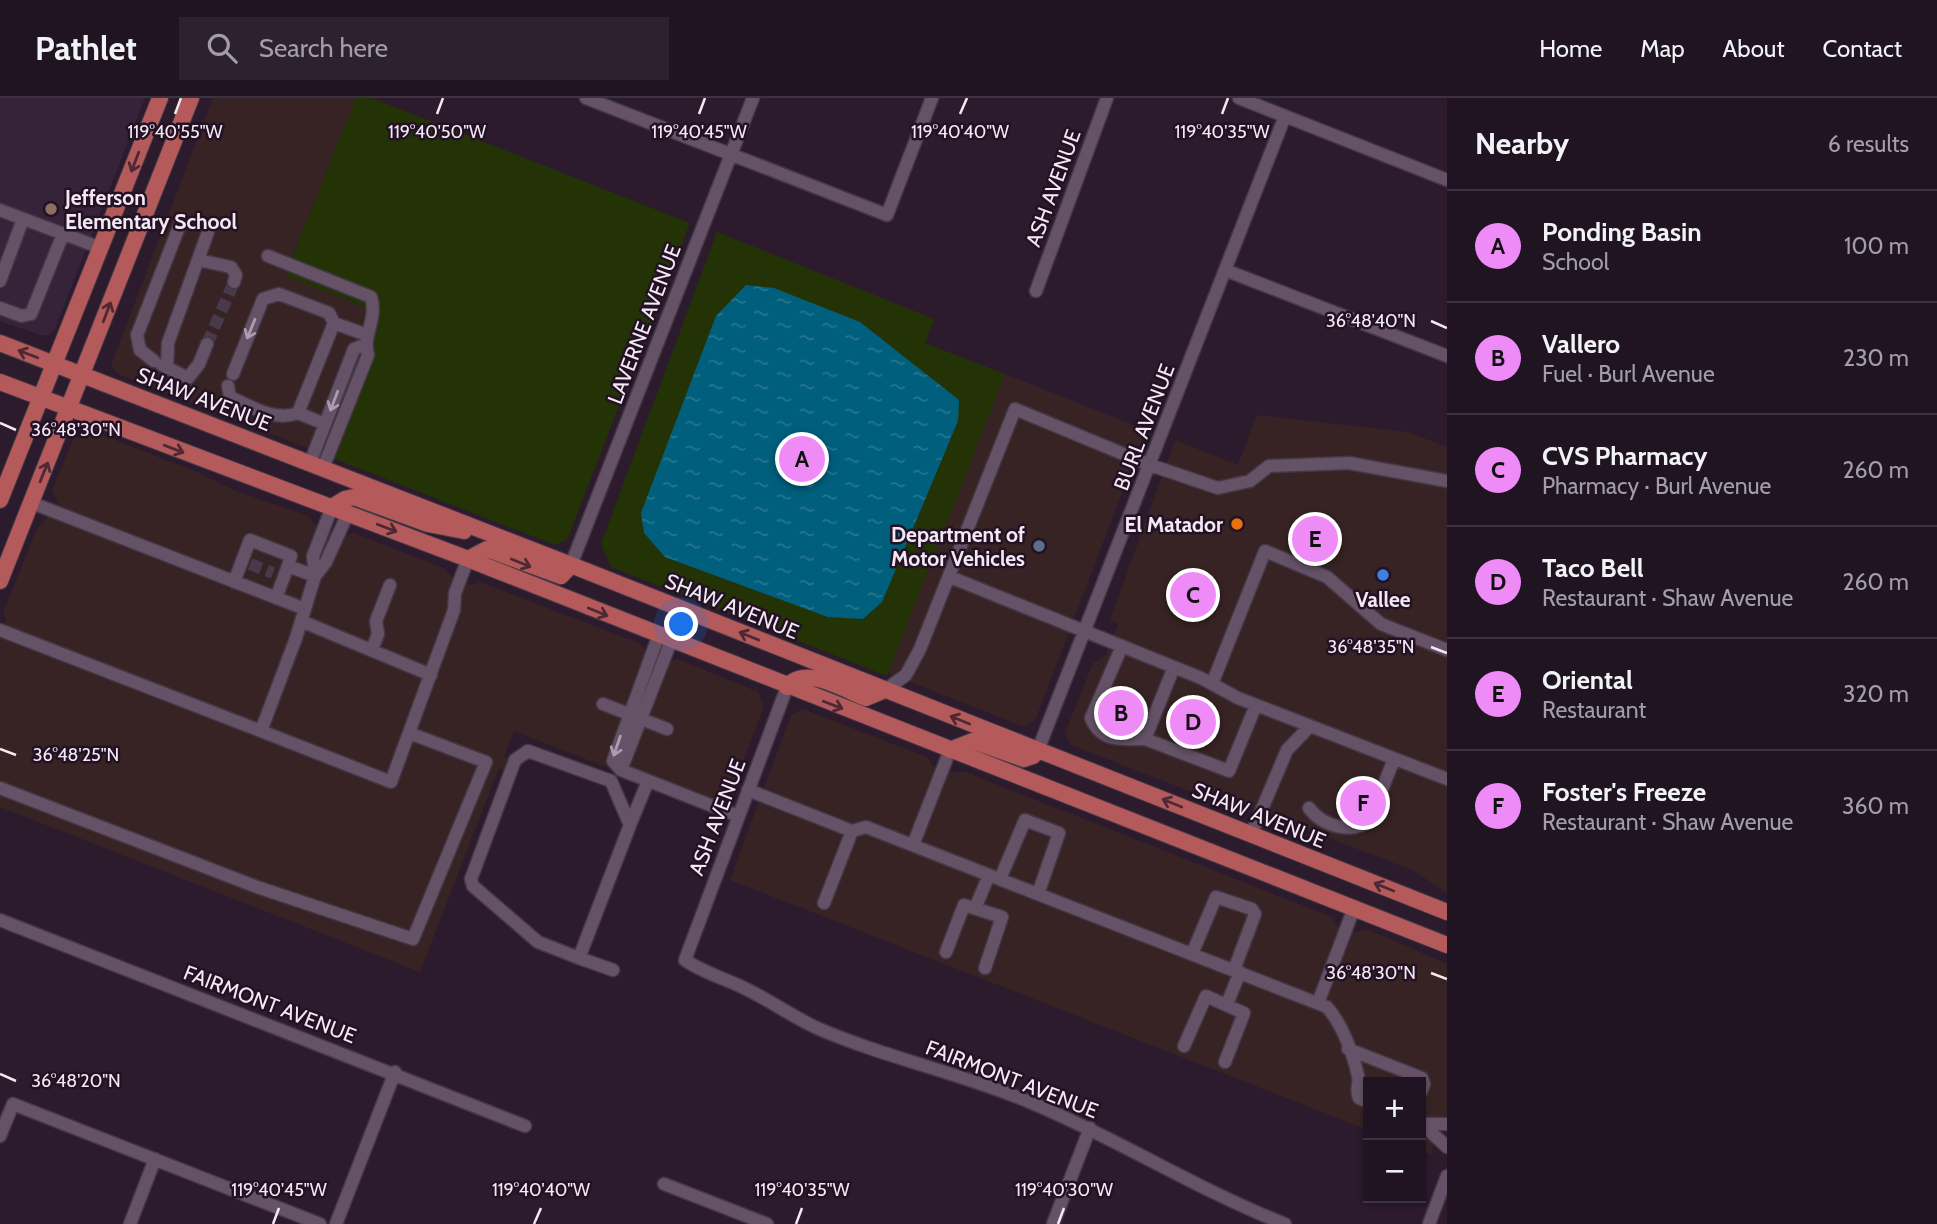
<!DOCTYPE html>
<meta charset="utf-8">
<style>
:root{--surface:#201422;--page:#2d212f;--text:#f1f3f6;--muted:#a29ea5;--line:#3d3340;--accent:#ef8bf6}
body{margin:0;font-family:Cabin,sans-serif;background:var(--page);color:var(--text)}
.controls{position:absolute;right:21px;bottom:21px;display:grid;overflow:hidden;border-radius:0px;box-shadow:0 2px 5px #0004}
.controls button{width:63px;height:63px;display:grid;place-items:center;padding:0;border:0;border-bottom:2px solid var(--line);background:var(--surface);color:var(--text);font:35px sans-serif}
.you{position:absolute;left:682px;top:527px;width:24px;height:24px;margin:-18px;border:5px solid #fff;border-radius:50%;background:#1a73e8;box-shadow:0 0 0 10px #1a73e833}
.badge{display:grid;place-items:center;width:46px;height:46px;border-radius:50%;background:var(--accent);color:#111;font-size:23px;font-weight:700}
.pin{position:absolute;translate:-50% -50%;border:4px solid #fff;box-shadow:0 2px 7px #0006}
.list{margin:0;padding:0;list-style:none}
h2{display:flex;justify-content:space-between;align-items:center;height:91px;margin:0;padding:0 28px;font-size:30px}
h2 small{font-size:23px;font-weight:400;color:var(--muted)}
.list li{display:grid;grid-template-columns:46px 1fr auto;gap:21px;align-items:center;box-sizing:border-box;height:112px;padding:0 28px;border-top:2px solid var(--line)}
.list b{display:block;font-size:26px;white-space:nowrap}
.list p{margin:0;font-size:23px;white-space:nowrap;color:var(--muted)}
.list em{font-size:23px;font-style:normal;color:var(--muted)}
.icon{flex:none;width:38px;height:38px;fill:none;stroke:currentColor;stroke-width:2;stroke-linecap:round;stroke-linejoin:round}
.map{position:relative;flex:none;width:1447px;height:1126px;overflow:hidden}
header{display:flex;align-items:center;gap:42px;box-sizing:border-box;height:98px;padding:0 35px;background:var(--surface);border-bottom:2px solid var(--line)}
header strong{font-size:33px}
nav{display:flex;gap:38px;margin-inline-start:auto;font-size:24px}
.search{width:490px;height:63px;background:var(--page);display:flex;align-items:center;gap:18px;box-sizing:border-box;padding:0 24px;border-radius:0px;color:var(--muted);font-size:26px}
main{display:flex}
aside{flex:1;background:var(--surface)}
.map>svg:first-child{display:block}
.commercial{fill:#372324}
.built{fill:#362239}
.green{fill:#243306}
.water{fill:url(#water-ripples)}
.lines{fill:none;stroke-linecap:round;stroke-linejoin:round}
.minor-tunnel{stroke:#493a4b;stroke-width:12;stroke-dasharray:12 6;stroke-linecap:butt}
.minor-casing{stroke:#443846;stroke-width:15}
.major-casing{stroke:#443846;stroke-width:18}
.minor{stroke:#655267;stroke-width:12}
.major{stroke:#b55a5a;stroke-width:16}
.oneway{stroke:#4e2834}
.oneway2{stroke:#ac9dae}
.ticks{fill:none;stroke:#f3e8f4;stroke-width:2.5}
.education-dot{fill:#8d6e63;stroke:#221224;stroke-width:2.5}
.food-dot{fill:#e8710a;stroke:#221224;stroke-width:2.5}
.service-dot{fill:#5c6f8a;stroke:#221224;stroke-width:2.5}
.shop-dot{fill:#3f7fe0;stroke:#221224;stroke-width:2.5}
.labels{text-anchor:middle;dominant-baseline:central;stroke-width:5;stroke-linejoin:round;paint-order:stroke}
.street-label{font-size:21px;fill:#f3e8f4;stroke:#221224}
.poi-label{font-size:21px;font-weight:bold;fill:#f3e8f4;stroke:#221224;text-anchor:end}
.ticks-label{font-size:18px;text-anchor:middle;fill:#f3e8f4;stroke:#221224;stroke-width:5;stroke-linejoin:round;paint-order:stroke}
</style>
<header>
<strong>Pathlet</strong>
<div class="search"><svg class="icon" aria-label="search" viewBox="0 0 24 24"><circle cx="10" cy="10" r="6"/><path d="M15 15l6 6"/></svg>Search here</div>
<nav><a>Home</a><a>Map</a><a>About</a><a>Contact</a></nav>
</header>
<main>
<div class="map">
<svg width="1447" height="1126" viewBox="0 0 1447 1126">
<defs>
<pattern id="water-ripples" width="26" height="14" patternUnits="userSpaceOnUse" patternTransform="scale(1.75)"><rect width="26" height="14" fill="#005f7c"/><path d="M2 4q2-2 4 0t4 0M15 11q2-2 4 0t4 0" fill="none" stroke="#26768f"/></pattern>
</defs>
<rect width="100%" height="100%" fill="#2b1b2d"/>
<path class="commercial" d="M213,0h143l-71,177 82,33 -55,142 -194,-76 -7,-9z
M1005,276l141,56 -111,291 -11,6 -136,-54z
M1257,317l151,17 39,15v446l-35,-23 -171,-66 -8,4 -162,-63 -6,-12 28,-70 13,-8 12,-31 -8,-4 65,-180 63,25z
M92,333l105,41 39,19 73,25 6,9 29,11 10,-3 90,35 10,11 17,6 9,-3 161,62 6,10 22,8 9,-3 80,33 6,15 -41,106 -209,-82 -10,26 4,2 -4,11 -5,-2 -79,204 -420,-165v-171l6,-15 -3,-8 34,-85 15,-14 6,-13 -6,-10 21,-52z
M803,611l124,48 6,9 19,7 11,-2 369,146 5,9 19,6 11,-3 80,35v151l-6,5 -8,22 -1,13 -11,-4v-69h-53v48l-638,-250 61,-165z"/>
<path class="built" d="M0,0h145l-90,231 -6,6h-9l-40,-14z"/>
<path class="green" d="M356,0h16l318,125 -123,317 -12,5 -243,-95 55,-142 -82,-32z
M717,134l217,87 -9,24 80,31 -118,302 -276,-109 -10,-23z"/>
<path class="water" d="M746,187l28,3 86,34 99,78 -1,21 -76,181 -19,17 -35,-2 -163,-60 -21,-24 -3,-20 75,-197z"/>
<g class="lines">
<path class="minor-tunnel" d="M207,246l27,-62
M250,466l23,9"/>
<g class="minor-casing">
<path id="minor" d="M586,0l301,117 45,-117
M1239,0l208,82
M0,112l101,38
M268,158l103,41c7,22 -9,38 -3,58l-45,113
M198,162l33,7 5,8 -2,7
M1225,172l222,86
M0,183l23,-62
M1036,193l71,-193
M0,210l22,8 9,-2 32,-80
M334,225l33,12
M154,263l-14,-11 -3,-15 44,-113
M162,267l26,13 11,-14 8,-20
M167,270l1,-25 40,-111
M233,276l30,-75 16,-5 50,19 5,10 -36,90
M228,288l2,11c22,10 45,25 68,16l27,11
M310,365l44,-114 10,-4
M32,405l273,106
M332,409l-19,49 2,20 11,-14 22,-49
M571,467l182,-467
M950,479l251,101 37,20 209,81
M234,484l16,-42 41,16 -3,10 27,10 -19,62 -35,93 130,51 63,-172 1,-17 13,-34
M276,500l12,-32
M301,523l130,54
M0,532l261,101
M658,539l-45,124 8,9 117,46
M1122,548l-31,72c10,25 32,21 54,21l29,-72
M372,552l6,-16 -2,-13 14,-36
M1212,586l53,-133 62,26 54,47 66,26
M787,589l-102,273c17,12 38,18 57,27 26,12 49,29 75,41 69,30 144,45 215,75 86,36 166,87 253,121
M885,592l21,-15 14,-26 95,-240 135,56 68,23 32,-7 19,-15 80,-3 98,18
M603,606l64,25
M1145,641l84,32 27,-66
M1038,652l247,-634
M528,653l83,30 19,44 -51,133 -41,-16 -65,-56 -2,-7 44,-119z
M621,672l50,-129
M0,690l257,99 156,52 73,-177 -77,-29
M748,692l104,41 14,-4 461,180c15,17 26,46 31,69 2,8 -3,13 1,22l9,4
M1309,710c13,18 44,27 61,12l24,-61
M630,727l18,-44
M1251,737l36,-85 23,-24
M913,747l37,-95
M1000,781l25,-59 34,13 -21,61
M824,805l28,-72
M976,808l13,-31
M0,822l525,206
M946,854l18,-47 38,12 -17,51
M1192,856l24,-57 36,12 3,5 -21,56
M579,860l34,12
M1318,905l36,-95
M1227,906l13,-32
M1184,948l22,-50 38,17 -19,49
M1348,951l74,29 2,6 -3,8
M1447,1026h-25l25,23
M0,1038l13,-32 307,120
M664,1086l103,40
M130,1126l25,-65
M336,1126l59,-152
M1053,1126l37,-96
M1429,1126l18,-48"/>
</g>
<g class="major-casing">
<path id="major" d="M0,245l571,222 876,347
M0,284l468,177 979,386
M0,402l160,-402
M332,409l13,-8 9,-2 74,27 36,7
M468,461l19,-10 74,27 10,-11
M0,483l191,-483
M787,589c18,-23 58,3 79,11l19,-8
M950,652l23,-9 51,18 9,-3 5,-6"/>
</g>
<use href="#minor" class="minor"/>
<use href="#major" class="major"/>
</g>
<defs><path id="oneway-shaft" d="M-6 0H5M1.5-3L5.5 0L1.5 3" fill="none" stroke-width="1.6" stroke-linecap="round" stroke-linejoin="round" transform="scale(1.75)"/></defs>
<g class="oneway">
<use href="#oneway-shaft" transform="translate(135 64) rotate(111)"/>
<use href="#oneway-shaft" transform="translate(107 214) rotate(-69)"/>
<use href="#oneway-shaft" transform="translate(28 256) rotate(-159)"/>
<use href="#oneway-shaft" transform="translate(174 351) rotate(21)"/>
<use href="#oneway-shaft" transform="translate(44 374) rotate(-68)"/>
<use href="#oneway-shaft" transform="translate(387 430) rotate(21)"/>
<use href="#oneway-shaft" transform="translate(521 465) rotate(22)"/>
<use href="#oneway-shaft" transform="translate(598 514) rotate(22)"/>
<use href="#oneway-shaft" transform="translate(749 538) rotate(-158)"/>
<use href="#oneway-shaft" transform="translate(833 607) rotate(21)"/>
<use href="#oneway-shaft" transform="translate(960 622) rotate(-158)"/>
<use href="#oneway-shaft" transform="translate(1172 705) rotate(-158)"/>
<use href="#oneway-shaft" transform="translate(1384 789) rotate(-158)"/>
</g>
<g class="oneway2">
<use href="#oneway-shaft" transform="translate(251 231) rotate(112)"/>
<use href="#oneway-shaft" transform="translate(334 303) rotate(111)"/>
<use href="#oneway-shaft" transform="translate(617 648) rotate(109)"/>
</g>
<path class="ticks" d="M175,16l6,-16M437,16l6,-16M699,16l6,-16M960,16l7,-16M1222,16l6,-16M1431,223l16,7M0,325l16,7M1431,549l16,6M0,651l16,6M1431,875l16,6M0,976l16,7M273,1126l6,-16M534,1126l7,-16M796,1126l6,-16M1058,1126l6,-16"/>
<circle class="education-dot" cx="51" cy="111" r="7"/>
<circle class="food-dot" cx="1237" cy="426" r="7"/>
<circle class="service-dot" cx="1039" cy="448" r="7"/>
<circle class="shop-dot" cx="1383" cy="477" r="7"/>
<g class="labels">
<g class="street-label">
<text transform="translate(1053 90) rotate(-70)">ASH AVENUE</text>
<text transform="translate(644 226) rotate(-69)">LAVERNE AVENUE</text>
<text transform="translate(204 301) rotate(21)">SHAW AVENUE</text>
<text transform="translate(1144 329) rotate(-69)">BURL AVENUE</text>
<text transform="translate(732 508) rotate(22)">SHAW AVENUE</text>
<text transform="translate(1259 717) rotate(22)">SHAW AVENUE</text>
<text transform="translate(717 719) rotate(-69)">ASH AVENUE</text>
<text transform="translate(270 906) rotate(21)">FAIRMONT AVENUE</text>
<text transform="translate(1012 981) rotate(21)">FAIRMONT AVENUE</text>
</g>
<g class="poi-label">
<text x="65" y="99" text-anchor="start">Jefferson<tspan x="65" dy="24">Elementary School</tspan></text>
<text x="1223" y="426">El Matador</text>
<text x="1025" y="436">Department of<tspan x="1025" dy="24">Motor Vehicles</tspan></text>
<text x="1383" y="501" text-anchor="middle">Vallee</text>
</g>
</g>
<g class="ticks-label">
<text x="175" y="40">119°40'55"W</text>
<text x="437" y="40">119°40'50"W</text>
<text x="699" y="40">119°40'45"W</text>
<text x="960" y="40">119°40'40"W</text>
<text x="1222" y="40">119°40'35"W</text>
<text x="1371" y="229">36°48'40"N</text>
<text x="76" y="338">36°48'30"N</text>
<text x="1371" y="555">36°48'35"N</text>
<text x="76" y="663">36°48'25"N</text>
<text x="1371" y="881">36°48'30"N</text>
<text x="76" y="989">36°48'20"N</text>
<text x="279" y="1098">119°40'45"W</text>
<text x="541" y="1098">119°40'40"W</text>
<text x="802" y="1098">119°40'35"W</text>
<text x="1064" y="1098">119°40'30"W</text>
</g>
</svg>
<div class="controls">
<button>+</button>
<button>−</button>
</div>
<div class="you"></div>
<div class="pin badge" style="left:802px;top:361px">A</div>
<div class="pin badge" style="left:1121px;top:615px">B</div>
<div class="pin badge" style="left:1193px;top:497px">C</div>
<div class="pin badge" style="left:1193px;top:624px">D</div>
<div class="pin badge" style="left:1315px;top:441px">E</div>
<div class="pin badge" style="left:1363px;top:705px">F</div>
</div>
<aside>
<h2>Nearby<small>6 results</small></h2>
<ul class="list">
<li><span class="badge">A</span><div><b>Ponding Basin</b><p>School</p></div><em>100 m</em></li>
<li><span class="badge">B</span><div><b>Vallero</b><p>Fuel · Burl Avenue</p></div><em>230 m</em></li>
<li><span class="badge">C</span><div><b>CVS Pharmacy</b><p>Pharmacy · Burl Avenue</p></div><em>260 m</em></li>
<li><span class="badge">D</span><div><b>Taco Bell</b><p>Restaurant · Shaw Avenue</p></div><em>260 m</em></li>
<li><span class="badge">E</span><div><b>Oriental</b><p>Restaurant</p></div><em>320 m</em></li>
<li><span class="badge">F</span><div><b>Foster's Freeze</b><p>Restaurant · Shaw Avenue</p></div><em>360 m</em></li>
</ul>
</aside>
</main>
